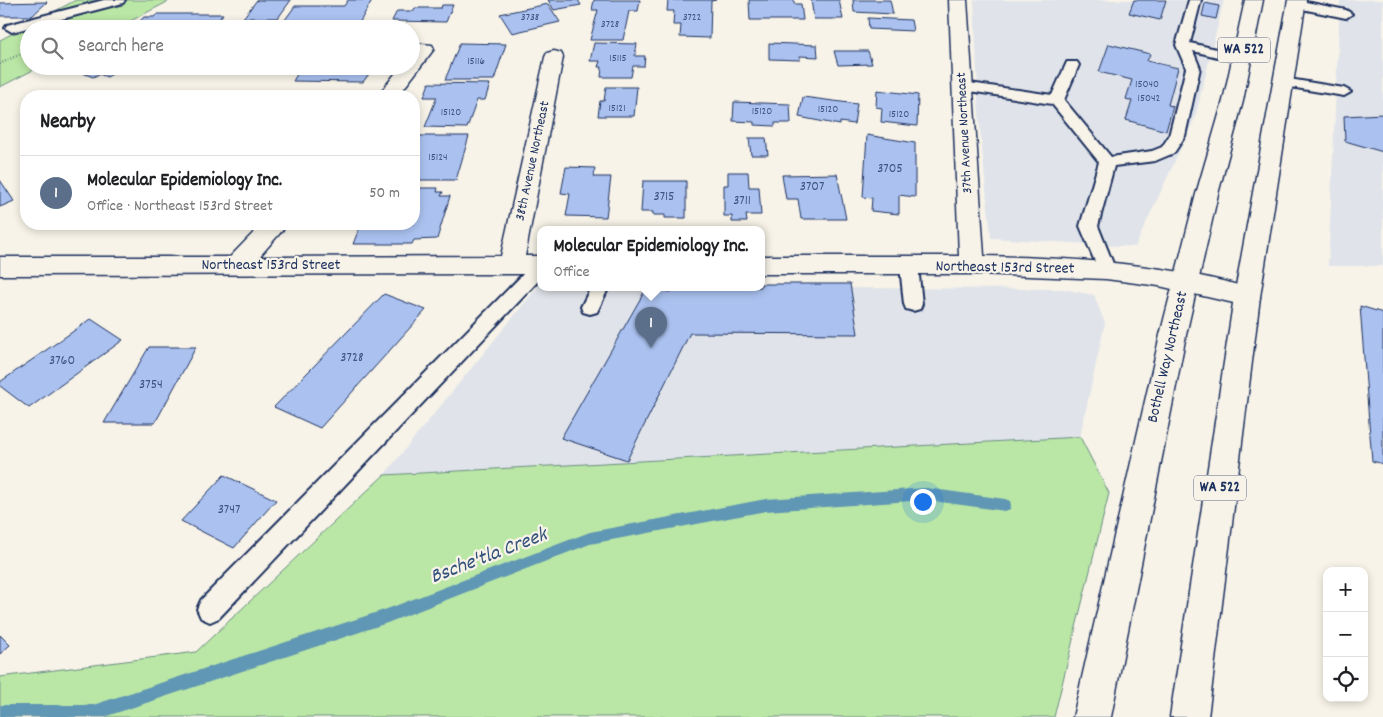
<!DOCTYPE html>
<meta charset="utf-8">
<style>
:root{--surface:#fff;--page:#f2f2f2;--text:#202124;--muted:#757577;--line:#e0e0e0;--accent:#0f766e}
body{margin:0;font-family:Dekko,sans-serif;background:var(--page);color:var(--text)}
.controls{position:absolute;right:15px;bottom:15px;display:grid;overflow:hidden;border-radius:10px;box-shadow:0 2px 8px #0003}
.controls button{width:45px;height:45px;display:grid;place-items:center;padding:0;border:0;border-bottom:1px solid var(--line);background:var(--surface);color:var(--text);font:25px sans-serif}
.you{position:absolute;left:922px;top:501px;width:18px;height:18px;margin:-12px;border:4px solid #fff;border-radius:50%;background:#1a73e8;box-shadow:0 0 0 8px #1a73e833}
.badge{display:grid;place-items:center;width:32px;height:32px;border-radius:50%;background:var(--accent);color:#fff;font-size:16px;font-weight:700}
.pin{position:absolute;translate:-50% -41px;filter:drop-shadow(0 1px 2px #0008)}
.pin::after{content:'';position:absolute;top:26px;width:18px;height:15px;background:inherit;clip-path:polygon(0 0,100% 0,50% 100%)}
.popup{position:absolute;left:537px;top:226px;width:228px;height:65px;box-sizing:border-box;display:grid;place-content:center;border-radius:10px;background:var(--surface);filter:drop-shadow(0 1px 4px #0005);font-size:16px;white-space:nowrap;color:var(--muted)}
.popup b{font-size:19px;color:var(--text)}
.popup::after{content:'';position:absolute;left:50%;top:100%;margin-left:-10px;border:10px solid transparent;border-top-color:var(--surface)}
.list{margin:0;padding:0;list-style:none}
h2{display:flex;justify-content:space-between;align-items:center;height:65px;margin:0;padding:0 20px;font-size:21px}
h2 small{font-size:16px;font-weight:400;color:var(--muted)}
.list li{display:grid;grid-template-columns:32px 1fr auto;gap:15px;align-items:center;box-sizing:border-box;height:75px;padding:0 20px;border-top:1px solid var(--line)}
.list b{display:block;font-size:19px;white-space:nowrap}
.list p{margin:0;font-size:16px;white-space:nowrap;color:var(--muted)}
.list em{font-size:16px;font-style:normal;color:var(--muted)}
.icon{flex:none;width:28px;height:28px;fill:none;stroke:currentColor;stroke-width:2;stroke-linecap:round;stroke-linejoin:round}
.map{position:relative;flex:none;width:1383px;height:717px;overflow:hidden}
.search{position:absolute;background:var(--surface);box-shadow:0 2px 8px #0003;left:20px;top:20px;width:400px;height:55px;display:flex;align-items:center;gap:12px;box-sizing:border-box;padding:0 18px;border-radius:28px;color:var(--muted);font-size:19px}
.panel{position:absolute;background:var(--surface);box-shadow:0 2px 8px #0003;left:20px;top:90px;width:400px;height:140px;border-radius:20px}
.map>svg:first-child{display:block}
.built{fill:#e0e4ea}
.green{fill:#bae7a5;stroke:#6a8b82}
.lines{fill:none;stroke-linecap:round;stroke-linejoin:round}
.stream{fill:#6197b4;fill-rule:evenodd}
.building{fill:#abc2f0;stroke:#1b2f5e}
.service-casing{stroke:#1b2f5e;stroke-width:4}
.minor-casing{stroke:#1b2f5e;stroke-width:3}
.primary-casing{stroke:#1b2f5e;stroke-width:3}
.path{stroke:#1b2f5e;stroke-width:2.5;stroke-dasharray:0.5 2.5;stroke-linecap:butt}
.service{fill:#f7f3e8;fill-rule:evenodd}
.minor{fill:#f7f3e8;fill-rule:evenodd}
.primary{fill:#f7f3e8;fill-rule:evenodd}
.labels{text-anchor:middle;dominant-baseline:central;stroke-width:4.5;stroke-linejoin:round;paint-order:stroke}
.far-number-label{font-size:11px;fill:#3f5482}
.far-street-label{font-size:14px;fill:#1b2f5e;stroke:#f7f3e8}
.number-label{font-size:14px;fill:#3f5482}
.shield{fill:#f7f3e8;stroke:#5d6a87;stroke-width:1}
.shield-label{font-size:15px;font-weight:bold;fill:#1b2f5e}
.street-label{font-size:16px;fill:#1b2f5e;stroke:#f7f3e8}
.near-water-label{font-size:21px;font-style:italic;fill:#32527b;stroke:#f7f3e8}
</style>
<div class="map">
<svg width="1383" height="717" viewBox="0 0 1383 717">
<rect width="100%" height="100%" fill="#f7f3e8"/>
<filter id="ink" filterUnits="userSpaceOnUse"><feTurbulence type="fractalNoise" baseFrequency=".02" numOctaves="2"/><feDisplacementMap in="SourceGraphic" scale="10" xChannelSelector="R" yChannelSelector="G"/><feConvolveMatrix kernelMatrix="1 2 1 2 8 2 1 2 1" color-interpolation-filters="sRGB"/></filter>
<g filter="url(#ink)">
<path class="built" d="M974,0h250l-29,118 -60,129 -144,-9 -12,-118z
M1340,0h43v266h-55z
M540,284l1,3 522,2 31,6 11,28 -25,114 -477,39 -219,-1z"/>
<path class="green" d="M76,0h95l-56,29h-86v37h12l-41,21v-47z
M1080,437l29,56 -55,224h-1054v-40l196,-25 188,-177z"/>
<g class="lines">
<path class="stream" d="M926,488l79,11 5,2 1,4 -1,4 -5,2 -79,-11 -160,11 -176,33 -203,79 -283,94h-104v-12h93l294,-96 203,-77 176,-33z"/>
</g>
<path class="building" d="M257,0h34l-13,18h-35z
M348,0h24l-16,29h-27l3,-4 -50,-1 13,-18h49z
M548,0h30l3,5 -27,5z
M594,0h46l-2,11h-9l-6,29h-33l8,-30h-6z
M668,0h48l-5,1 -1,37 -30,-1 1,-12h-8l1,-14h-7z
M749,0h45v4h7l2,16h-53z
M811,0h28l4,19h-29z
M853,0h37l3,14 -39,-2z
M1134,0h32l-6,20 -31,-7z
M47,2l-15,14h-32v-13z
M1205,3l14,3 -3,13 -14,-3z
M548,4l12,18 -48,11 -12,-19z
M442,5h11l-7,17 -54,-1 5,-10h16l2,-3h26z
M157,14h66l-11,15h-89l5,-6h10l6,-6h10z
M868,18l43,2 2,11 -44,-2z
M460,43l46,1 -12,36h-49z
M594,43l43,1 -2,12h10l-1,10h-11l-2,11h-30l1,-10h-4l2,-6h-10z
M769,43l48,2 1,12 -18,-1v4l-31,-1z
M1109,44l41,10 -3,7 31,7 -10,37 5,1 -7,25 -40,-11 6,-19 -6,-2 6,-19 -33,-8z
M834,51h34l4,13 -34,1z
M82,66h34l-3,2 6,2 -12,7 -8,-3 -6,3 -18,-7z
M298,66h77l-12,16 -70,-1 6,-10 -3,-2z
M429,83l61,1 -5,16h-8l-10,28 -42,-1 12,-30h-13z
M606,87h31l-3,29h-36l2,-15h4z
M877,90l41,5 -1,31 -36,-4 1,-14 -6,-1z
M803,97l54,7 -3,20 -14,-2v3l-41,-8z
M734,102l56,2 1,19h-16v3l-21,-1v-3l-21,-1z
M1383,114v38l-38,-11 -1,-25z
M867,135l48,8v54l-16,-2v19l-28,-3 1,-13 -9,-1z
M414,136h55l-13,44h-42z
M749,138h17l2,17h-17z
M566,167l29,1 -1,9h17l-5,40 -40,-1 4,-22 -9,-1z
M728,172h20l1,15h10l2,28h-15l1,7h-15v-6h-8v-31h4z
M837,174l9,45h-45l-3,-20h-12l-4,-24z
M0,180l14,21 -14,6z
M643,181h43v37h-21v-3h-12v-3h-12z
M414,188h24l-1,4h6l-2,4h9l-13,43 -23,1 -2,4h-59l8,-20h53z
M761,284h89l8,50 -168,-1 -63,127 -66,-22 86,-151 24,5 3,-5h87z
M384,294l42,16 -106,118 -46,-21z
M1360,306l23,7v151l-11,-3z
M91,319l32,21 -94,68 -29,-22v-4z
M149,347h47l-41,76h-51z
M224,475l52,25 -42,48 -53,-27z
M0,635l10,10 -10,9z"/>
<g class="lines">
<g class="service-casing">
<path id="service" d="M104,0h21l-2,3 -111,29 -7,-4 2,-3z
M1189,0h12l-11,43 57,13 2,3 -7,4 -49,-12 7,17 -15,68 -11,17 -19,8 -41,5 -16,60 18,45 -3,5 -6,2 -6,-2 -21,-50 19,-64 -47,-58 -89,-14 -7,-4 7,-4 89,13 15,-33h10l2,3 -15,35 47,57 41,-6 10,-4 7,-11 17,-68 -10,-23z
M1296,0l50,10 6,4 -6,4 -54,-11 -2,-3z
M1283,78l61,10 7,4 -7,4 -66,-11 -2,-3z
M909,260l6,1 3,5 4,38 -2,5 -7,2 -7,-2 -2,-5 -4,-38 3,-5z
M541,261v17l-322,340 -9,4 -9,-4 -4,-9 4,-9 334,-338z
M591,287h18l-12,25 -7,2 -7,-2 -2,-5z"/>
</g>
<g class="minor-casing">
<path id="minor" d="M949,0h18l17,256c92,2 183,7 272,34l4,7 -4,7 -9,2 -88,-20 -53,-7 -129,-5h-216v-18h198z
M411,43l21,2 2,4 -36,47h-20l23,-30h10z
M554,51l7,2 2,4 -38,199h16v18l-541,1v-18h230l32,-33h26l-29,33 242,-1 44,-199 2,-4z"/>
</g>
<g class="primary-casing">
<path id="primary" d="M1245,0h18l-20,101 -25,93 -32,141 -75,382h-38l87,-382 36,-141 27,-93z
M1288,0h18l-46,297 -52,420h-38l64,-420z"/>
</g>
<path class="path" d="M0,64l26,-13"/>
<use href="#service" class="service"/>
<use href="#minor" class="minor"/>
<use href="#primary" class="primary"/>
</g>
</g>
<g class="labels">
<g class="far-number-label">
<text x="530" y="18">3738</text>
<text x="692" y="18">3722</text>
<text x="610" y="25">3728</text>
<text x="618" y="59">15115</text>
<text x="476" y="62">15116</text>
<text x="1147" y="85">15040</text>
<text x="1149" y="99">15042</text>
<text x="617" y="109">15121</text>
<text x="828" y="110">15120</text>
<text x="762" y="112">15120</text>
<text x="451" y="113">15120</text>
<text x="899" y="115">15120</text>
<text x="438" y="158">15124</text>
</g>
<g class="far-street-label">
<text transform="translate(965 133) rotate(-93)">37th Avenue Northeast</text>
<text transform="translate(533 161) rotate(-78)">38th Avenue Northeast</text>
</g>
<g class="number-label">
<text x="890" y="169">3705</text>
<text x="812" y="187">3707</text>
<text x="664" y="197">3715</text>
<text x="742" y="201">3711</text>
<text x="352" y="358">3728</text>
<text x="62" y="361">3760</text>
<text x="151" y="385">3754</text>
<text x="229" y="510">3747</text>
</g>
<g class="shield">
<rect x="1218" y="37.5" width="52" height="25" rx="4"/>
<rect x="1194" y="475.5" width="52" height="25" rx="4"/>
</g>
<g class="shield-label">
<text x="1244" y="50">WA 522</text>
<text x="1220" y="488">WA 522</text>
</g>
<g class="street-label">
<text x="271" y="265">Northeast 153rd Street</text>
<text transform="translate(1005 268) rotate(1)">Northeast 153rd Street</text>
<text transform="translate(1168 357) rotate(-77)">Bothell Way Northeast</text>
</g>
<g class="near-water-label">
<text transform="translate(489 557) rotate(-21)">Bsche'tla Creek</text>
</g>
</g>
</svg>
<div class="controls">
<button>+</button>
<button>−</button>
<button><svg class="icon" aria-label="locate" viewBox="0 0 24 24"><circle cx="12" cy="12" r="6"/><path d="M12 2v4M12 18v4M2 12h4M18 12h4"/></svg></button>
</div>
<div class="you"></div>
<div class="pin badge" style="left:651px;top:348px;background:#5c6f8a">1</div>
<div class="popup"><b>Molecular Epidemiology Inc.</b>Office</div>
<div class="search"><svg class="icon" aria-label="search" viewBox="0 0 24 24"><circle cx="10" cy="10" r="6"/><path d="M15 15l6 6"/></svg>Search here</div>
<section class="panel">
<h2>Nearby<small></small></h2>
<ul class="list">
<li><span class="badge" style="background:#5c6f8a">1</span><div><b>Molecular Epidemiology Inc.</b><p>Office · Northeast 153rd Street</p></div><em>50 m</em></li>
</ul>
</section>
</div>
